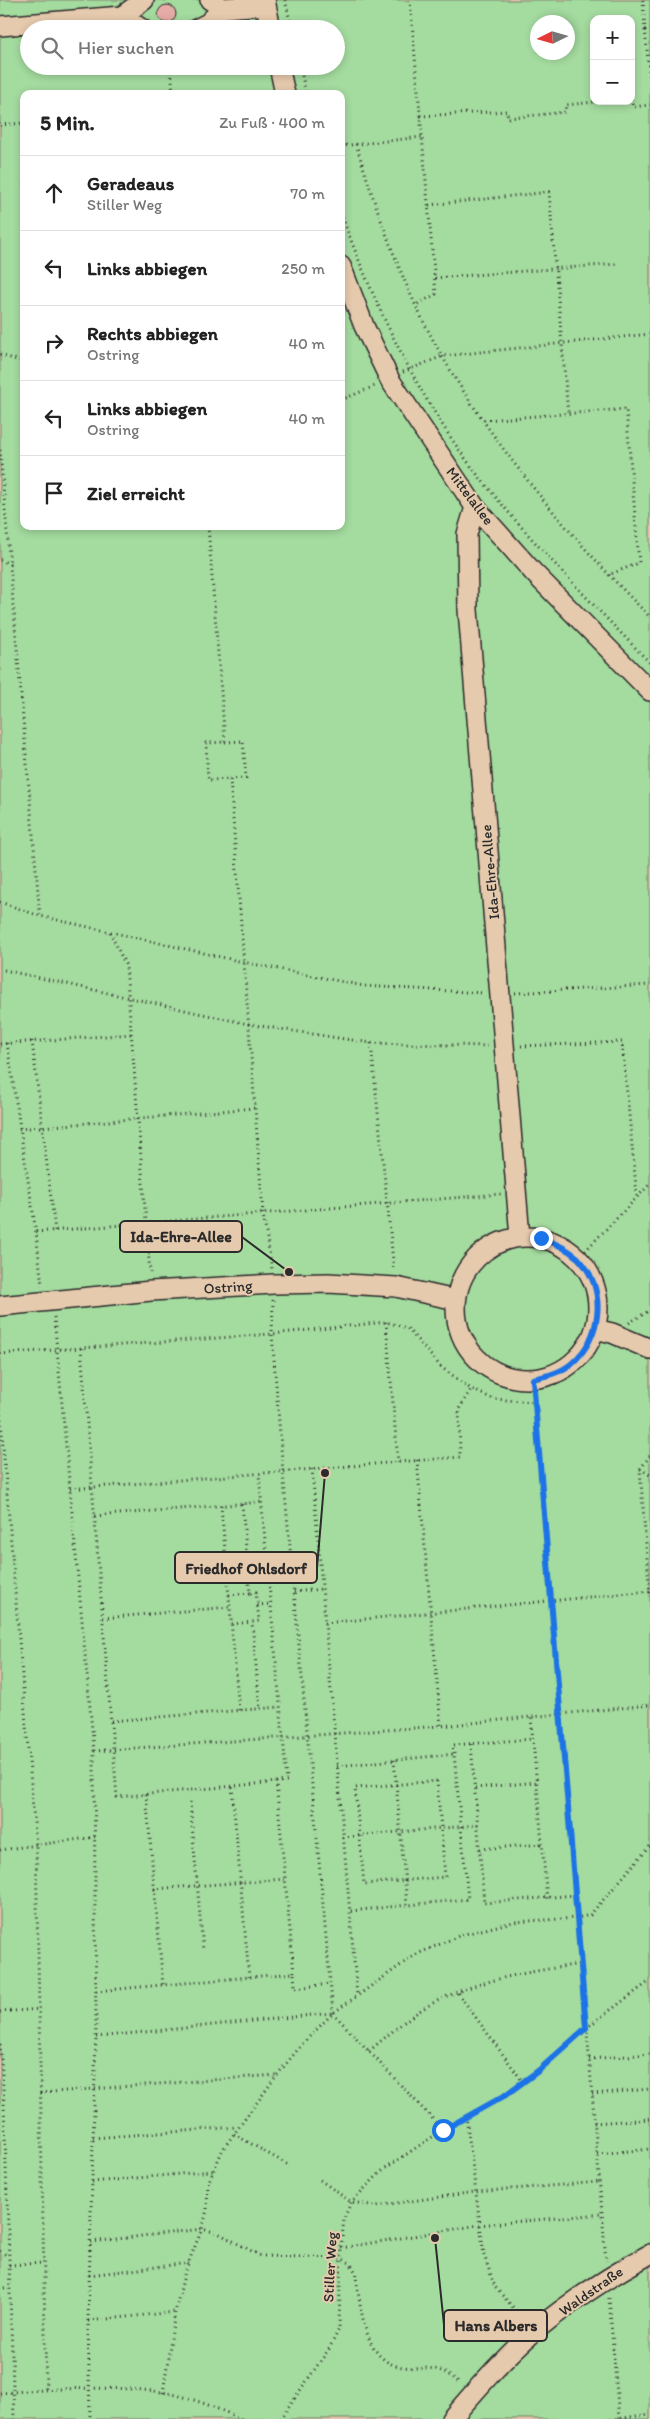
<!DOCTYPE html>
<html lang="de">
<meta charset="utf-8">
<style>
:root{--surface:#fff;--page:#f2f2f2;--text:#222;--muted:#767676;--line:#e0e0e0}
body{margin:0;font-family:Itim,sans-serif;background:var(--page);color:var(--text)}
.controls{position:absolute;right:15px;top:15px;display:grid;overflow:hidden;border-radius:10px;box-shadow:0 2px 8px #0003}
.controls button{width:45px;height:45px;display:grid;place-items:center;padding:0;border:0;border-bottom:1px solid var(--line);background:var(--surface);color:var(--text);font:25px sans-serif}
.compass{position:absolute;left:530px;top:15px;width:45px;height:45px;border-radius:50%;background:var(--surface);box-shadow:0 2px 8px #0003;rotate:265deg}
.stop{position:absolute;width:15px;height:15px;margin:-11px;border:4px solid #1a73e8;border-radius:50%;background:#fff}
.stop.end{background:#1a73e8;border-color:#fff;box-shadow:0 1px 5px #0008}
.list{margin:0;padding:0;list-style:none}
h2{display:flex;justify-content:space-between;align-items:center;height:65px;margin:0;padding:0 20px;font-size:21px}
h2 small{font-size:16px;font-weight:400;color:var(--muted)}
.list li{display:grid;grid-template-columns:32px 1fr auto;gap:15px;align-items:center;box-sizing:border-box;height:75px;padding:0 20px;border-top:1px solid var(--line)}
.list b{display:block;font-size:19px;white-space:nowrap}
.list p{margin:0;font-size:16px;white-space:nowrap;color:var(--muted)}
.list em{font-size:16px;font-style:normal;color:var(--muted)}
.icon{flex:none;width:28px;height:28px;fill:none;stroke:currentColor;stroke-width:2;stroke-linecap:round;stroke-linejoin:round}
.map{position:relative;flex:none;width:650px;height:2419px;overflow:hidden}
.search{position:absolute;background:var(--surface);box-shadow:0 2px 8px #0003;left:20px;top:20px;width:325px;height:55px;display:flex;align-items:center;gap:12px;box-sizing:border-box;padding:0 18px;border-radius:28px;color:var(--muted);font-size:19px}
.panel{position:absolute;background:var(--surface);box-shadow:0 2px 8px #0003;left:20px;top:90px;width:325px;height:440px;border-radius:10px}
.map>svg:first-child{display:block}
.green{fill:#a4db9f;stroke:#688365;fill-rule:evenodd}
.building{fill:#e5aba6;stroke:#2b2b2b}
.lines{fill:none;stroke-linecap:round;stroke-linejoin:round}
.minor-casing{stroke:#2b2b2b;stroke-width:22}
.path{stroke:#2b2b2b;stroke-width:3;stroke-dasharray:1 4;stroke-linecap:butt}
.minor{stroke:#e6caad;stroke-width:19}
.route{stroke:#1a73e8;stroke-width:6}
.labels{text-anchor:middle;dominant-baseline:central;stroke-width:4;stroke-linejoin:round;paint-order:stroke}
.street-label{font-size:15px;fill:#2b2b2b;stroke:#e6caad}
.leader{fill:none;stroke:#2b2b2b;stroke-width:2}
.callout-dot{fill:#2b2b2b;stroke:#e6caad;stroke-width:2}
.callout{fill:#e6caad;stroke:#2b2b2b;stroke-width:2}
.callout-label{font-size:16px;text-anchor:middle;font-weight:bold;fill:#2b2b2b}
</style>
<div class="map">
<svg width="650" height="2419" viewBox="0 0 650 2419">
<rect width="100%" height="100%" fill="#e7c4ac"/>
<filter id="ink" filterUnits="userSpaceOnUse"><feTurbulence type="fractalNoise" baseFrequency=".02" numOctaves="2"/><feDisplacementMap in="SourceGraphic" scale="10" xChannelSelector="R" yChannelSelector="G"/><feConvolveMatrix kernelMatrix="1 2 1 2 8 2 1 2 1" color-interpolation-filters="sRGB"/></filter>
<g filter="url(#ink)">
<path class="green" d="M0,0h650v2419h-650zM594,19h37v82h-37zM538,22h30v30h-30zM29,29h307v37h-307zM24,94h317v432h-317z"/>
<path class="building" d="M158 14a9 9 0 1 1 18 0a9 9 0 1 1-18 0Z"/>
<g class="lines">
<g class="minor-casing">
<path id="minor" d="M210,0l13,8 42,-3
M265,0l6,29
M122,16l20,13
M0,26l122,-10 22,-16
M196,29l12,-6 15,-15
M279,66l6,28
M341,266l23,60 26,54 85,127 59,66 116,118
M475,507l-8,27 1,76 52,627
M456 1308a71 71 0 1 1 142 0a71 71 0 1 1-142 0Z
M0,1306l151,-15 123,-7 54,-1 68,4 60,13
M595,1329l17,4 38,16
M451,2419c26,-30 55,-64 85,-89 35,-29 74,-54 114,-76"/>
</g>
<path class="path" d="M165,0l1,4
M285,0l7,29
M410,0l26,294 -20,11
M643,0l2,30 5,-1
M168,23v6
M645,30l5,50
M171,66l2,28
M300,66l6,28
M631,99l2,8 17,-2
M420,116l87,-5 1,7 57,-6 1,-7 38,-4
M0,125l24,-2
M356,144c17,55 35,108 59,160 52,112 148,226 235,313
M341,146l81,-9
M429,205l120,-13 19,222
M341,213c32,90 80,191 140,266 52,65 111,124 169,184
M435,278l181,-14
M0,355l24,7
M403,372l40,-16 207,-22
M341,400l34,-14
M484,420l142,-11 13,154 -31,12
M0,450l40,466
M208,526l17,216 -19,1 2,37 22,-1 33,435 9,55
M0,560l10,4
M225,742l18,-1 3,37 -16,1
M0,902l40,14 203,46 121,24 120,7
M110,932l16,34 24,307
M4,970l244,54 123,19 116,3
M515,993l135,-8
M32,1041l23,190
M7,1043l29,189 6,54
M371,1043l23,228
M0,1044l132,-10
M521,1046l101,-4 15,155
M19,1129l235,-21
M36,1232l465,-38
M578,1258l72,-74
M273,1300l-1,34 11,138 50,541 110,117
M54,1317l40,434 2,286 -8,284 2,98
M386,1322l12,140
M629,1323l21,-13
M81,1348l36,449 170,-16 -28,-307
M0,1354l272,-20 114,-12 21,6 34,39 30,22 22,10 42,3
M533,1379l73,882
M0,1409l36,436 10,546
M650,1456l-10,13 10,127
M417,1460l24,266
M312,1469l45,527
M640,1469l10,6
M70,1489l390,-32 -1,-48 12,-20
M242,1504l8,89 6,-1 3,29 -7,1 8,87
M221,1505l18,206
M95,1516l167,-14
M294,1592l28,-3
M229,1595l21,-2
M257,1605l14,-1
M103,1618l127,-11
M325,1623l325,-32
M232,1624l20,-2
M531,1718l16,181
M111,1721l169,-14
M471,1744l13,159 91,-8
M94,1751l347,-25 209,-21
M454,1754l-1,-9 80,-6
M394,1760l13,145
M337,1766l117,-12 14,145 -118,12
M437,1781l8,96 -81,7 -9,-96z
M276,1782l18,191
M232,1787l17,190
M475,1788l62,-6
M146,1794l17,191
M190,1802l13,148
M343,1837l135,-12
M480,1849l62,-5
M0,1850l95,-13
M154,1889l131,-10
M96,1991l198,-18 1,15 35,-4
M458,1993l65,89
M0,2012l40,-3
M96,2037l236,-24
M0,2044l4,58 10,317
M369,2051c22,-18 43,-38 68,-50 44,-22 96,-30 144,-37
M589,2059l61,-5
M40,2093l236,-18
M592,2094l58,-5
M466,2116l18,139 11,32 29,33
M594,2123l56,-4
M234,2134l56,32
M93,2138l144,-11
M597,2154l53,-5
M320,2180l31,22 25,4 99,-14 124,-10
M92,2182l121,-11
M91,2242l111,-13 16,4 43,23 79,2 10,5 5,8c6,32 7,92 48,96 29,3 33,-4 58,17
M341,2248l138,-23 123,-11
M0,2251l8,5
M9,2265l34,-2
M89,2275l100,-12
M0,2289l9,-2
M609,2298l10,121
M88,2321l87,-9
M0,2393c53,-4 109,-8 161,-1 28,4 55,16 81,27
M163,2393l12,-81 10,-41 17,-42 5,-19 1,-27 15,-34 54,-74 27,-33 29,-29 82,-58 46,-20 52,-13 64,-4 13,-3 60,-69
M280,2419l49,-70 10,-20 2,-81 3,-29 7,-17 33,-33 59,-39 61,-34 34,-25 48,-43 64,-47
M616,2419l34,-5"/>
<use href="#minor" class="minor"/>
</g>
</g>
<g class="lines" filter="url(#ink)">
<path class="route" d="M443,2130l61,-34 34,-25 48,-43 -53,-649c13,-3 27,-6 38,-15 32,-27 36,-76 7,-106 -11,-10 -24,-15 -37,-20"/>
</g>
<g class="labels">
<g class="street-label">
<text transform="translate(470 496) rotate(53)">Mittelallee</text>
<text transform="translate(490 872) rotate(-95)">Ida-Ehre-Allee</text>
<text transform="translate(228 1287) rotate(-4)">Ostring</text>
<text transform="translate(330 2267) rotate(-87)">Stiller Weg</text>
<text transform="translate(591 2291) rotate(-35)">Waldstraße</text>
</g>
</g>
<path class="leader" d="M289 1272L242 1237M325 1473L317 1568M435 2238L444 2325"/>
<g class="callout-dot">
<circle cx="289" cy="1272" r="5"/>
<circle cx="325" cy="1473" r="5"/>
<circle cx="435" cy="2238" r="5"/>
</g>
<g class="callout">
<rect x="120" y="1221" width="122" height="31" rx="5"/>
<rect x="175" y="1552" width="142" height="31" rx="5"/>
<rect x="444" y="2310" width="103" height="31" rx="5"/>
</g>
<g class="callout-label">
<text x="181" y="1242">Ida-Ehre-Allee</text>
<text x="246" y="1574">Friedhof Ohlsdorf</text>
<text x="496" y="2331">Hans Albers</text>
</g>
</svg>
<div class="controls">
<button>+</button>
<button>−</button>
</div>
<svg class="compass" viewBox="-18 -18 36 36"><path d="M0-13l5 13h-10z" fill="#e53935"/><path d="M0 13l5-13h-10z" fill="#767676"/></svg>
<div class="stop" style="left:443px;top:2130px"></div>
<div class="stop end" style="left:541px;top:1238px"></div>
<div class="search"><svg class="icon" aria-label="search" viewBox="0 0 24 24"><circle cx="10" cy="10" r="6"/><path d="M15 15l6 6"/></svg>Hier suchen</div>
<section class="panel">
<h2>5 Min.<small>Zu Fuß · 400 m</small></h2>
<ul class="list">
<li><svg class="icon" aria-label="ahead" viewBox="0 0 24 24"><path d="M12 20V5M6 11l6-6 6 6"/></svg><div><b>Geradeaus</b><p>Stiller Weg</p></div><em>70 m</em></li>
<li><svg class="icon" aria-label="left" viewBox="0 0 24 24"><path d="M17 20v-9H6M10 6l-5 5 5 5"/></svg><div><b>Links abbiegen</b></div><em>250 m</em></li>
<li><svg class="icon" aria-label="right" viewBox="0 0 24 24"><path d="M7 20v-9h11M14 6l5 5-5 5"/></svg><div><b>Rechts abbiegen</b><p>Ostring</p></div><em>40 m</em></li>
<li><svg class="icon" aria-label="left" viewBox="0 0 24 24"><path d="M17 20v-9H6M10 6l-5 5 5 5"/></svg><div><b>Links abbiegen</b><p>Ostring</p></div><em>40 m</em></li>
<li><svg class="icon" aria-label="arrive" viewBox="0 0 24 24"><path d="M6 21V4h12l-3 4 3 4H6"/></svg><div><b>Ziel erreicht</b></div></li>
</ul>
</section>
</div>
